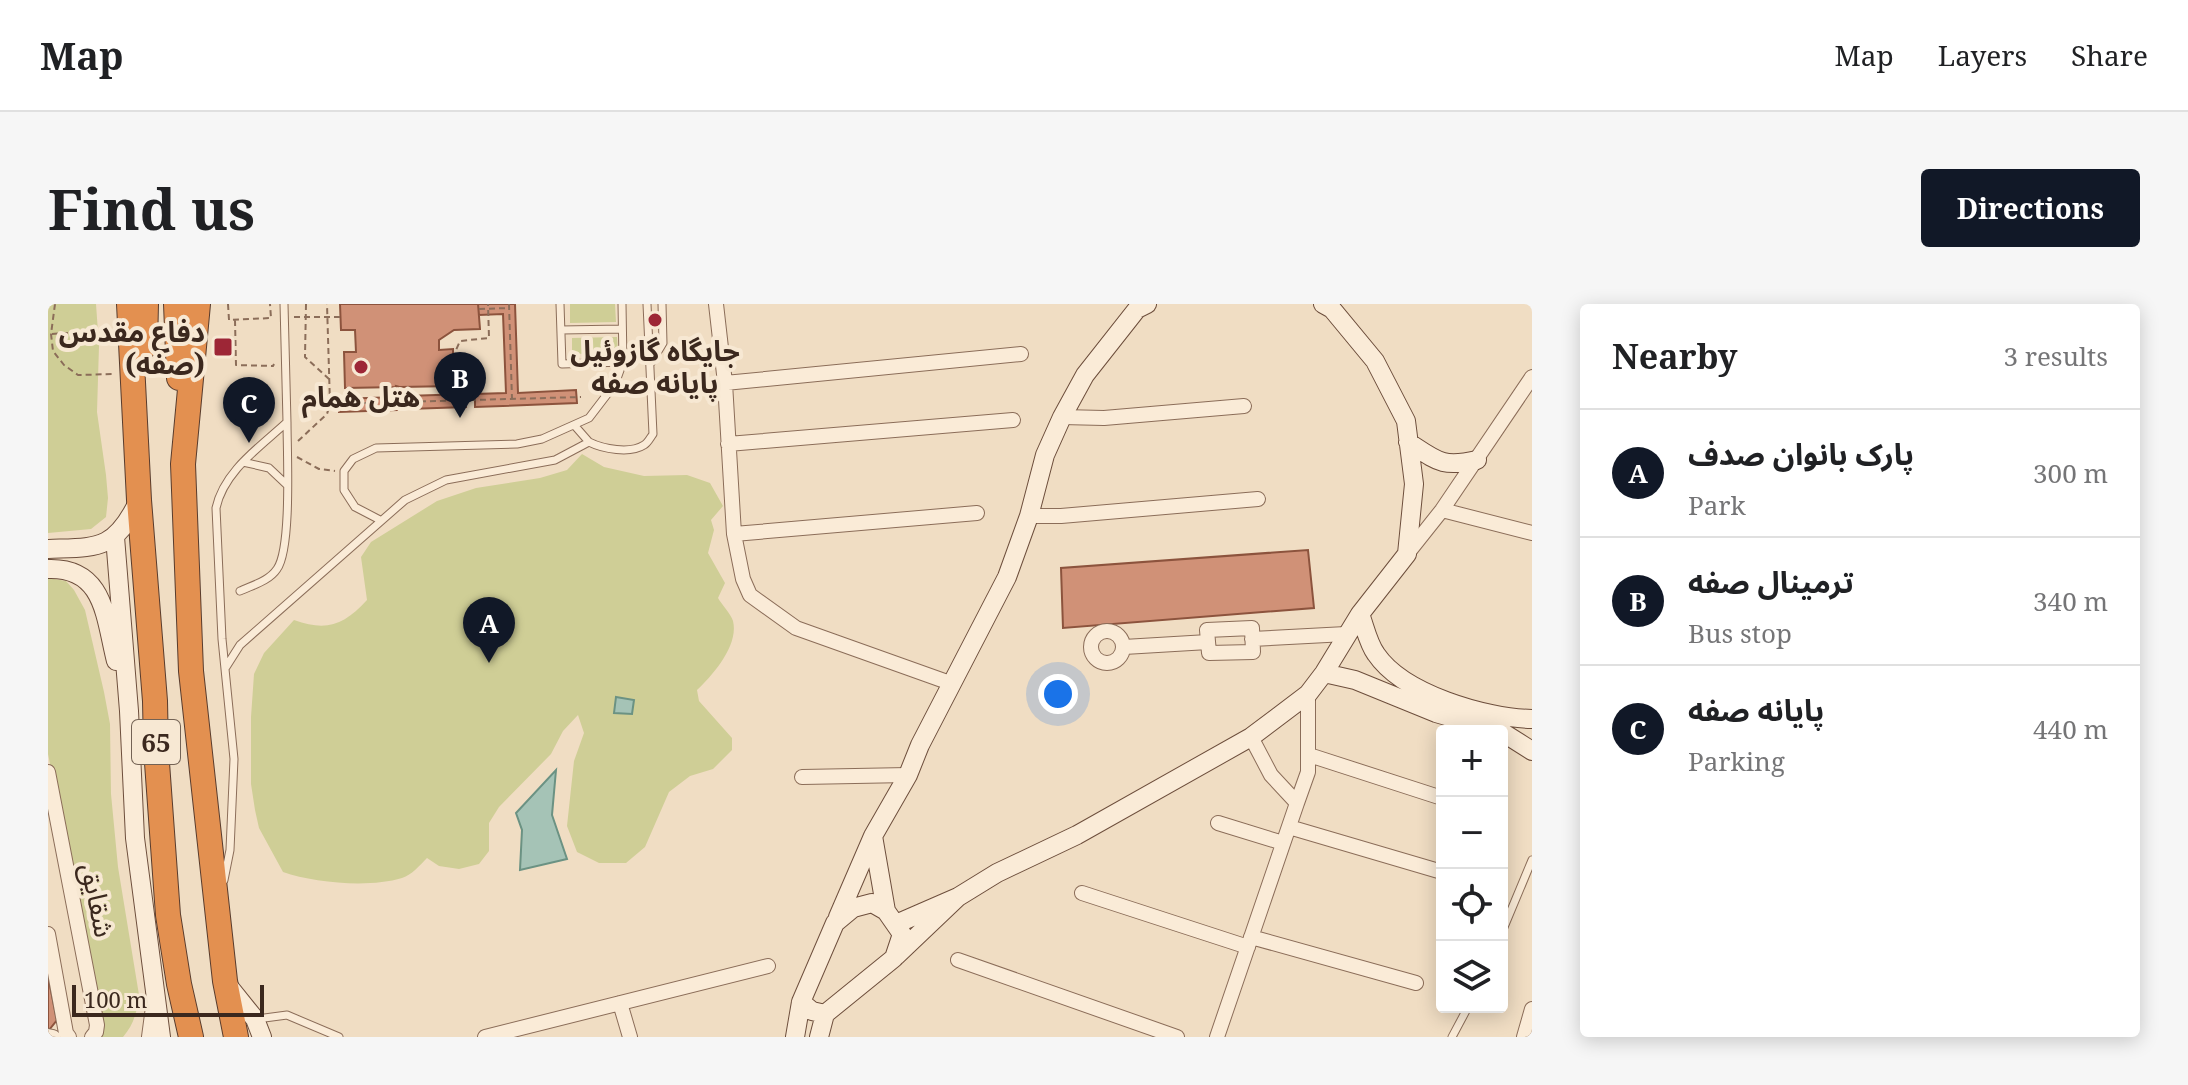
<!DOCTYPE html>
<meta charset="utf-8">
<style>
:root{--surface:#fff;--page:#f6f6f6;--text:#202124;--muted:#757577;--line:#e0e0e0;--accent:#111827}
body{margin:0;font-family:"Noto Serif","Noto Sans Arabic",serif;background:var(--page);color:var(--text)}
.controls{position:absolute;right:24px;bottom:24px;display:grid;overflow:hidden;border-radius:8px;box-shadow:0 4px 20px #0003}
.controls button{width:72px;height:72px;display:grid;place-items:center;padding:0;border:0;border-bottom:2px solid var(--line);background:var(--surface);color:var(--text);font:40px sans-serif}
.scale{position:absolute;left:24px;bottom:20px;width:192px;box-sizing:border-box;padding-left:8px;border:4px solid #3b281e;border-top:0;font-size:22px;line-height:28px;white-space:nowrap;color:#3b281e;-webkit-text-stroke:6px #f7e8d3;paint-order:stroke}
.you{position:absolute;left:1010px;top:390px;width:28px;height:28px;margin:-20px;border:6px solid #fff;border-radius:50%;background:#1a73e8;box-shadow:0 0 0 12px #1a73e833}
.badge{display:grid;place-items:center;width:52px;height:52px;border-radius:50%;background:var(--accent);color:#fff;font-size:26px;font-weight:700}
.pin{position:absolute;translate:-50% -66px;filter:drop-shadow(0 2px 4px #0008)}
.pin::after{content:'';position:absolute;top:42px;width:28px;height:24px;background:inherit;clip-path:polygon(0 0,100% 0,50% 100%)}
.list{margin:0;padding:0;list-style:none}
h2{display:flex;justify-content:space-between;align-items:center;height:104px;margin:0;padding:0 32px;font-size:34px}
h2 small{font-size:26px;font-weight:400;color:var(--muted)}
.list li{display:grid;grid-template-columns:52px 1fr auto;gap:24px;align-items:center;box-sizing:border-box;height:128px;padding:0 32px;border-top:2px solid var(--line)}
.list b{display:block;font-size:30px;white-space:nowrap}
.list p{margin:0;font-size:26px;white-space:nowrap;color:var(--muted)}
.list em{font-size:26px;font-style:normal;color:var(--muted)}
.icon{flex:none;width:44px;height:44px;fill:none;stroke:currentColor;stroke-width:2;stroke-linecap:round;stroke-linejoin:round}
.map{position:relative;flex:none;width:1484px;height:733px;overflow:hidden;border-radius:8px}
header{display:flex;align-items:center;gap:48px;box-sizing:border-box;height:112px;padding:0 40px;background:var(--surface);border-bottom:2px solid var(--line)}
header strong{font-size:38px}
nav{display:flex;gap:44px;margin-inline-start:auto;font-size:28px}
.intro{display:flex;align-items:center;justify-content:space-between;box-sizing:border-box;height:192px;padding:0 48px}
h1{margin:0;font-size:56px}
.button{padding:20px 36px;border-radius:8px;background:var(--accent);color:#fff;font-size:28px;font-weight:700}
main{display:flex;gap:48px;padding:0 48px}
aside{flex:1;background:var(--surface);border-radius:8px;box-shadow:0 4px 20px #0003}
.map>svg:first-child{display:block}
.green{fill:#cfce96}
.water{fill:#a5c3b6;stroke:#6b9283;stroke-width:2}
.building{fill:#d09177;stroke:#8c533d;stroke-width:2}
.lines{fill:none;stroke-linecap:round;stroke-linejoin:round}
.lane-casing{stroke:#8b6d59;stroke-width:9}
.street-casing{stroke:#8b6d59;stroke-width:16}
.secondary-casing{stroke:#6d4e3c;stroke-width:20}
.highway-casing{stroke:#593c2d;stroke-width:26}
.path{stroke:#8b6d59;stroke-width:2;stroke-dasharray:6 4;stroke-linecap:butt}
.lane{stroke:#faebd7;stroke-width:7}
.street{stroke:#faebd7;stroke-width:14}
.secondary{stroke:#faebd7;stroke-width:18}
.highway{stroke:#e39050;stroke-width:24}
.poi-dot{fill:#9d2636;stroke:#f7e8d3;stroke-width:3}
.labels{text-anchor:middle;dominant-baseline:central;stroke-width:8;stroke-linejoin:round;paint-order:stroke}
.shield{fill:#f7e8d3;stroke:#736254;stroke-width:2}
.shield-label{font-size:26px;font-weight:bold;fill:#3b281e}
.poi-label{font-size:28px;font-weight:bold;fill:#3b281e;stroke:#f7e8d3}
.street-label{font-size:28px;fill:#3b281e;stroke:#f7e8d3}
</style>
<header>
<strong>Map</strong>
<nav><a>Map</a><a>Layers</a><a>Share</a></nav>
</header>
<div class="intro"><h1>Find us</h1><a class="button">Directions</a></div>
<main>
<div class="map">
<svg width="1484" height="733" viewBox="0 0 1484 733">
<rect width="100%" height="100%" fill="#f0ddc3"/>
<path class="green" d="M0,0h48l3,42 -2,66 9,63 2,23 -2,19 -15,12 -43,4z
M522,0h45l1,18 -46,1z
M569,33l1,16 -46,1v-16z
M534,150l22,13 40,9 43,-1 23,8 13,23 -12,14 3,10 -6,23 17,30 -7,15c4,7 13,16 15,23 6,24 -20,54 -36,69l2,11 33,37v12l-19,19 -23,7 -21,16 -24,55 -19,16h-27l-22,-11 -10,-26 7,-65 10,-28 -6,-18 -15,16 -12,23 -52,53 -10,16v28l-10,13 -20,5 -20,-3 -12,-8c-7,7 -15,17 -25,20 -32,10 -88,5 -119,-6l-24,-44 -4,-18 -4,-26v-67l3,-43 10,-21 30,-33c33,12 50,5 73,-20l-6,-43 10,-15 66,-41 39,-13 64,-10 27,-8z
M0,274l18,3 8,9 11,20 19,82 6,32 1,70 7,73 21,128c-2,17 -5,29 -16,42h-25l6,-7 -56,-276z"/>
<path class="water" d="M568,393l18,3 -2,14 -18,-1z
M508,466l-4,45 15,44 -47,11 2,-40 -6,-17z"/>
<path class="building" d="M292,0h138l2,25 -26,1 -15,10v10l14,-1v37l-108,2 -1,-36h12l-1,-22h-14z
M430,0h37l3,89 58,-3 1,13 -102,4v-13l31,-1 -3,-79 -24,1z
M348,82l4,1 4,15h3v-6l58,-2 1,13 -58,2v-3h-11v4l-58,2 -1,-13 59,-2v5h3z
M1260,246l6,58 -251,20 -2,-60z
M0,672l9,44 -8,10 -1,-1z"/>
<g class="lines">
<g class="lane-casing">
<path id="lane" d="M512,0l2,60 61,-2
M513,26l61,-1
M603,59l12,-20 -1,-39
M527,122l14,16
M195,158l26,6 18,17
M332,216l-25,-13 -11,-17v-19l9,-12 23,-11 141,-4 25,-5 47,-21 26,-34 8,-22 -1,-58
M192,287c13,-6 29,-10 37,-22 15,-21 10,-117 10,-147
M178,363l14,-22 165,-145 41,-20 109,-20 34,-18c14,7 41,12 55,3 4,-2 6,-7 9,-11l-6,-130
M176,576l6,-30 4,-91 -12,-120 -6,-131c8,-37 44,-61 71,-86l-3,-118
M1454,628l30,-72
M209,715l30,-4 52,22
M1404,733l16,-30"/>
</g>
<g class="street-casing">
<path id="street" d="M668,0l9,79 9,151 9,45 7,16 46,33 157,56
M677,79l296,-29
M1014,113l42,1 140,-12
M680,140l285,-24
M1394,206l90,23
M981,212h32l197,-17
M686,230l243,-21
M1359,250l35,-44 90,-133
M1204,324l1,24 -44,1 -2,-23z
M1043 343a16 16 0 1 1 32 0a16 16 0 1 1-32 0Z
M1204,335l94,-5
M1076,343l84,-5
M1203,433l20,38 26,28 11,-31v-78
M1261,451l133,43
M0,468l49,253 -1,7 -4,5
M754,473l106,-2
M1170,519l65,20
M1241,523l153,45
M1034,589l166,54
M0,630l18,99 3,4
M1203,633l165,46
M910,656l219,77
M572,699l10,34
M0,732l5,1
M101,733l4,-30
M437,733l283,-71
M1169,733l80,-234
M1476,733l8,-28"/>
</g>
<g class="secondary-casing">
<path id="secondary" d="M1360,138c29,19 34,26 69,18
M67,233l14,174 6,127 26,199
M0,245c49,-2 66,2 90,-47
M0,265c57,-2 57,49 68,92
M1312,310c5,13 8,29 16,40 27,40 109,64 156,65
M1276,369l31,7 81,33 62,18
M1454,428l30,19
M825,532l35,-61 12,-30 87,-168 22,-61 16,-61 17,-38 23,-42 52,-66 10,-5
M910,593l39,-24 80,-38 174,-98 57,-43 16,-21 36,-59 47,-60 7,-70 -8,-63 -31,-60 -43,-52 -9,-5
M824,599l14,8 16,23 -8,24 -69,56 -13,-3 -11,-9 34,-79 18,-15z
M790,613l35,-81 13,75
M848,620l62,-27 -62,59
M178,679l29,36 7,18
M747,733l6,-35
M771,733l6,-23"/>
</g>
<g class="highway-casing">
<path id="highway" d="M81,0l10,196 16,201 1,48 12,166 11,69 12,53
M128,0l3,74
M150,0l-15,160 8,207 34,310 11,56
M97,42l1,-42"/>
</g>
<path class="path" d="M7,0l-4,30 2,17 11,14 14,10 37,-1
M180,0l1,16 42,-2 -1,-14
M258,0l-1,53 24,22
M461,0l3,95
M431,5l30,-1
M246,13h46
M187,16l1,45 37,1 1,-2
M4,30l45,-3
M409,95l-1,-49 4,-9 29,-3 -1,-34
M282,100l251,-7
M250,137l29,-27 3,-10 -3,-100
M249,153l22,12 16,2"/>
<use href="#lane" class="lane"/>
<use href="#street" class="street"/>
<use href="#secondary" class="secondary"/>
<use href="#highway" class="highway"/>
</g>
<g class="poi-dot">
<circle cx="607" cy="16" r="8"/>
<rect x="165" y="33" width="20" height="20" rx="4"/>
<circle cx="313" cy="63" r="8"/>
</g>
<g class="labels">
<rect class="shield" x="84" y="416" width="48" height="44" rx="6"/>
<g class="shield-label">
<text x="108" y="438">65</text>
</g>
<g class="poi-label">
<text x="157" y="27" text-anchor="end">دفاع مقدس<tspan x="157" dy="32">(صفه)</tspan></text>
<text x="607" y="46">جایگاه گازوئیل<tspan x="607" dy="32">پایانه صفه</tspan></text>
<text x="313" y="92">هتل همام</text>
</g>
<g class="street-label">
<text transform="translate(51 596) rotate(79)">شقایق</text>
</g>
</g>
</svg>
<div class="controls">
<button>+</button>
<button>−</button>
<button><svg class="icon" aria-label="locate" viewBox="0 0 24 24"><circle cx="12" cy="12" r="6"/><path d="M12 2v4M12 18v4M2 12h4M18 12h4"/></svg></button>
<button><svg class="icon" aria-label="layers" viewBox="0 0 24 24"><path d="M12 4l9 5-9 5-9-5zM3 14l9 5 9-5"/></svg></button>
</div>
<div class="scale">100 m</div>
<div class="you"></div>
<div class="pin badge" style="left:441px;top:359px">A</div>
<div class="pin badge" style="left:412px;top:114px">B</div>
<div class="pin badge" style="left:201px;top:139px">C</div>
</div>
<aside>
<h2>Nearby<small>3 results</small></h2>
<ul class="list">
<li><span class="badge">A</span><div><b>پارک بانوان صدف</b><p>Park</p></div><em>300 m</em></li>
<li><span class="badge">B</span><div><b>ترمینال صفه</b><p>Bus stop</p></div><em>340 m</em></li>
<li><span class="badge">C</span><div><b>پایانه صفه</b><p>Parking</p></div><em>440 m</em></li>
</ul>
</aside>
</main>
